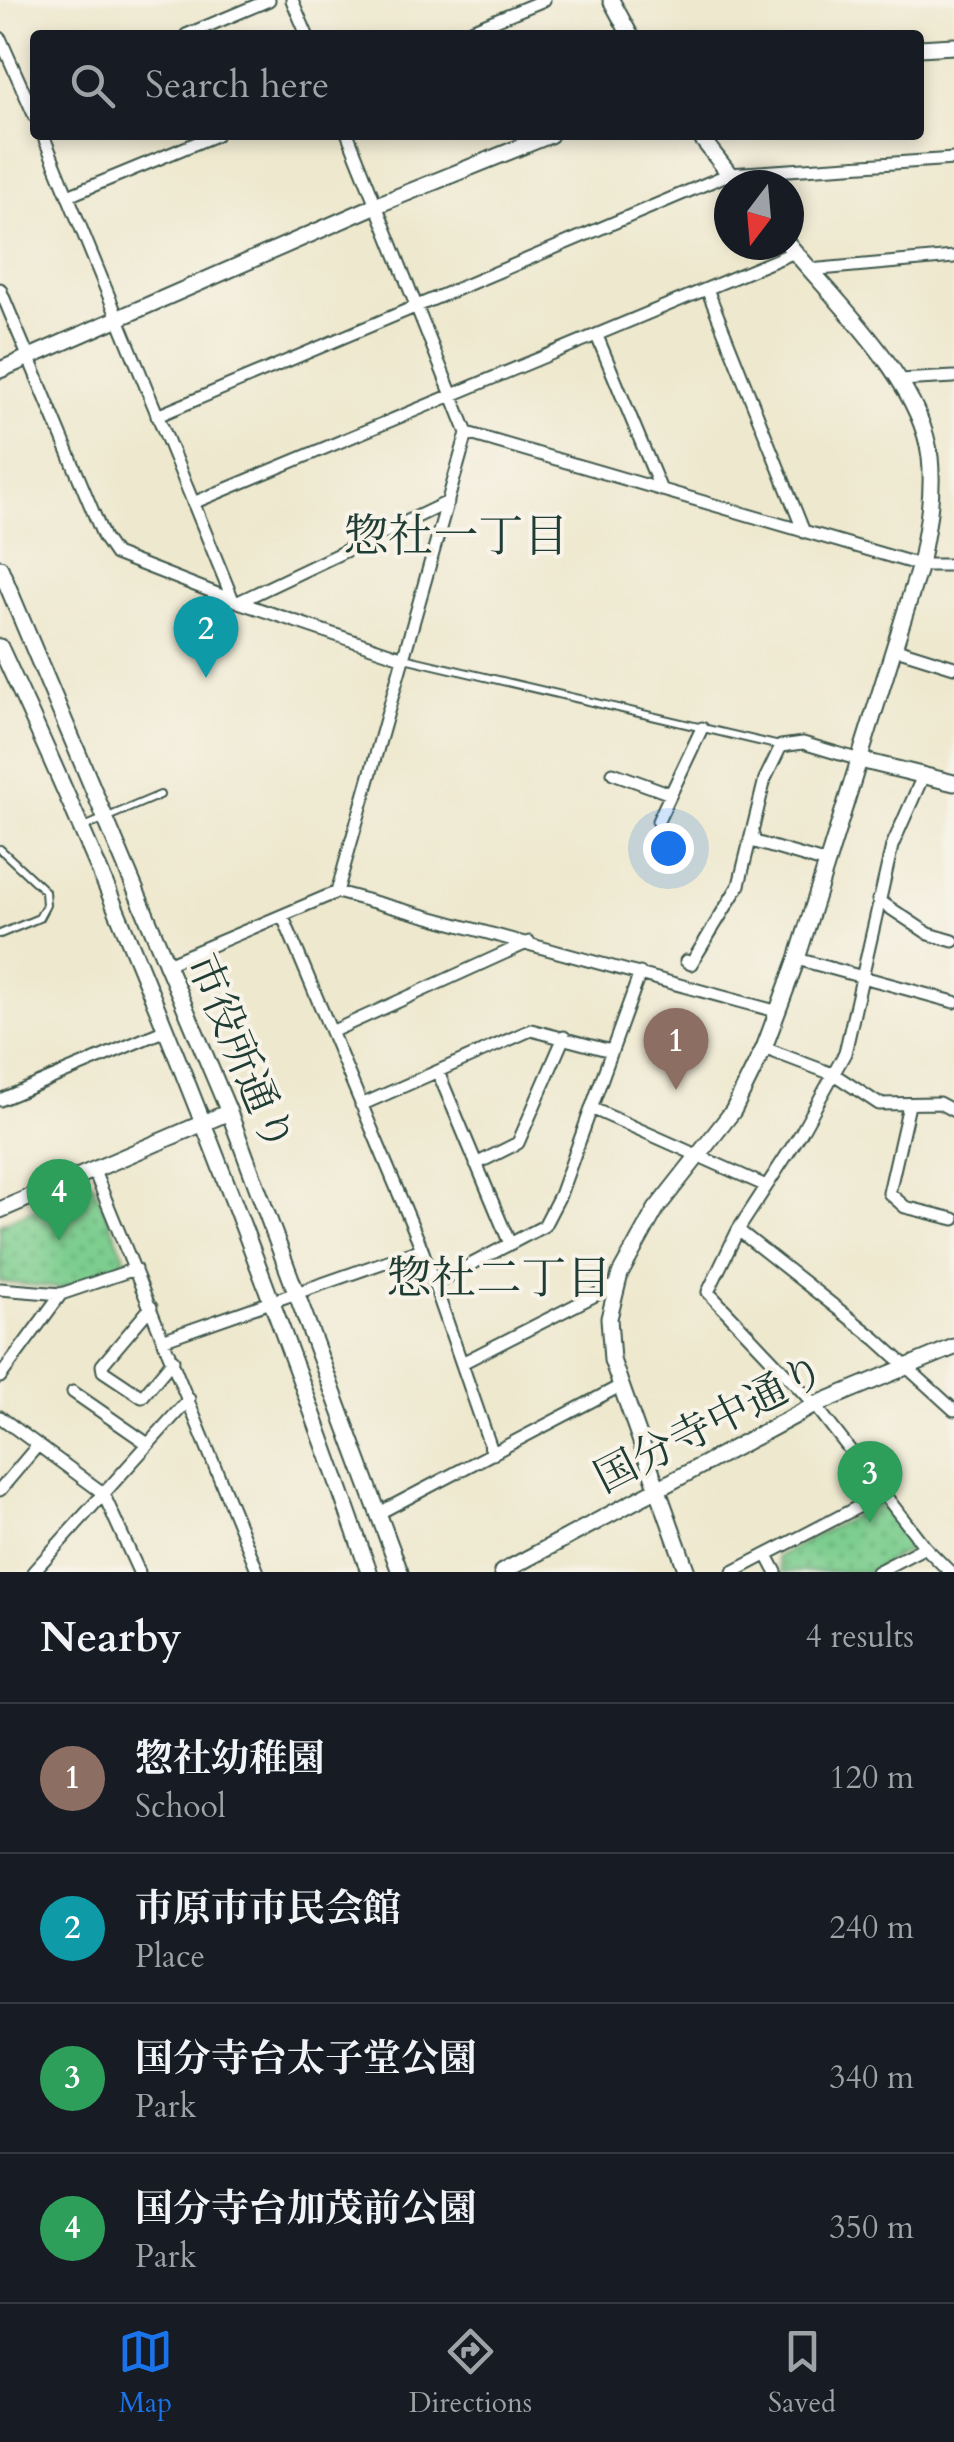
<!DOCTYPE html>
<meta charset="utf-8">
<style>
:root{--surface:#171b24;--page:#242831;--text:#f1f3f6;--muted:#9ea1a6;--line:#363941;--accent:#1a73e8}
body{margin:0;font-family:Cardo,"Noto Serif JP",serif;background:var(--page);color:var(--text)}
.compass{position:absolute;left:714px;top:170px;width:90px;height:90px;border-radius:50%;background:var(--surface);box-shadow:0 5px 15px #0003;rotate:196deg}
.you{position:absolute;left:668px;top:848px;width:35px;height:35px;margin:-25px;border:8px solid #fff;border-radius:50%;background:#1a73e8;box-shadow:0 0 0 15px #1a73e833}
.badge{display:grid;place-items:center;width:65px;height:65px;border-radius:50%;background:var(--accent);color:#fff;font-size:32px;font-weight:700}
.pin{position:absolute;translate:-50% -82px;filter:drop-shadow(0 2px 5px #0008)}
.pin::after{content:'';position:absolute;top:52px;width:35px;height:30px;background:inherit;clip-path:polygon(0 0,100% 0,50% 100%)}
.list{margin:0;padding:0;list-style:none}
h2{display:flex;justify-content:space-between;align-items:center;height:130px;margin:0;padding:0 40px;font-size:42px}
h2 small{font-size:32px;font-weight:400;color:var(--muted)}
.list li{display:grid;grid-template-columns:65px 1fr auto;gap:30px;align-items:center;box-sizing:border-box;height:150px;padding:0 40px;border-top:2px solid var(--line)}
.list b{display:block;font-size:38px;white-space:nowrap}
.list p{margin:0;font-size:32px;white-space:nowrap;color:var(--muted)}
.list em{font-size:32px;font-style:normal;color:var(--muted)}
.icon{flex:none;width:55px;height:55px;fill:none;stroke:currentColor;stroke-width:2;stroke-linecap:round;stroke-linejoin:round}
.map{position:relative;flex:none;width:954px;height:1572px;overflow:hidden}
.search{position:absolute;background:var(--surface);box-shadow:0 5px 15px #0003;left:30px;right:30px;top:30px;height:110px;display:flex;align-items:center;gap:25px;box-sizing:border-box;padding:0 35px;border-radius:10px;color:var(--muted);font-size:38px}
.sheet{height:730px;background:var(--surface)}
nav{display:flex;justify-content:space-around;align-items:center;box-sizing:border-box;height:140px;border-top:2px solid var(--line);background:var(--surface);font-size:28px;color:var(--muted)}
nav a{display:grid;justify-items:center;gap:5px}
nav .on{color:var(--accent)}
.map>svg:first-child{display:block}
.park{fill:url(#park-dots);stroke:#4d8561;stroke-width:2.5}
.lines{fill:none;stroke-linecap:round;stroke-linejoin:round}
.service-casing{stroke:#3e574b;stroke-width:10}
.minor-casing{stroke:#3e574b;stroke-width:15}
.tertiary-casing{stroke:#3e574b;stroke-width:19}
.service{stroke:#fff;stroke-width:6}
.minor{stroke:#fff;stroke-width:11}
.tertiary{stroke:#fff;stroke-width:15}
.labels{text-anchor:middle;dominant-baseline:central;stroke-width:8;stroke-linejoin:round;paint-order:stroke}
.street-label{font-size:42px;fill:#1f3d34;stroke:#f7f3e8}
.neighbourhood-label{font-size:45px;fill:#1f3d34;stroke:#f7f3e8}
</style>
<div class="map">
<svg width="954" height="1572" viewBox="0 0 954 1572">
<defs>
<pattern id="park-dots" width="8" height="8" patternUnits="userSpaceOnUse" patternTransform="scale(2.5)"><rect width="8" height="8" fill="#7bcd8e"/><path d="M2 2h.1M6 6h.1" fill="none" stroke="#64a875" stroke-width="1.8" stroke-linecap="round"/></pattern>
</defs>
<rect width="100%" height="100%" fill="#f7f3e8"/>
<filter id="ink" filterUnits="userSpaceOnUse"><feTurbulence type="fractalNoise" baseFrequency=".01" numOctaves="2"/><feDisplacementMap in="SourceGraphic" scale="20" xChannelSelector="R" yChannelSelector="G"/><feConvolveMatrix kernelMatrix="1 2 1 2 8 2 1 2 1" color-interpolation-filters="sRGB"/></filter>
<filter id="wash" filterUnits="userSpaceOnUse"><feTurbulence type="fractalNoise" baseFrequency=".0048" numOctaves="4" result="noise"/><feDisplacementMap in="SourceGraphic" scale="40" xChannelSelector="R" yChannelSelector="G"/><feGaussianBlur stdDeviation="2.25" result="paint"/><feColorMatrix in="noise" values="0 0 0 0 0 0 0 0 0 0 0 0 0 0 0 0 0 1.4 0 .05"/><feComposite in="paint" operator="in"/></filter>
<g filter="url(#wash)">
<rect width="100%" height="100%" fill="#eee8ce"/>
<path class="park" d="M93,1183l32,74 -4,8 -58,24 -63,-7v-58z
M879,1502l36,45 -47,25h-86l-5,-15z"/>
</g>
<g filter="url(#ink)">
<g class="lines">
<g class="service-casing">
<path id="service" d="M404,658l376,88
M84,827l76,-32
M0,849l45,42 1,14 -7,13 -39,16"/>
</g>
<g class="minor-casing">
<path id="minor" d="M292,0l15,35
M186,35l83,-35
M459,35l85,-35
M0,38l35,79
M43,135l190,465
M68,196l148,-61
M809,270l145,-13
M0,289l104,249 11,16 123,48 166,56
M707,289l97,243
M597,336l64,154
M900,380l54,-3
M157,416l572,-242 225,-15
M467,433l453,132h34
M193,503l602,-251
M238,602l210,-100
M893,648l61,19
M613,773l55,20
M923,776l-31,70 -47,207 -44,80 -63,97 -30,62 107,113 110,142 25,25
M658,821l44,-93
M752,832l3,10 72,21
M337,892l130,-459 -119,-298
M878,900l51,34 24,7
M283,917l139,332 71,205
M797,959l157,43
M686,961l5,3 48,-79 26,-106 16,-33 22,-3 57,17
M165,965l172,-73 442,120
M331,1032l198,-90
M764,1048l71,27 44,29 60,-1 15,8
M438,1072l72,172
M0,1100l163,-69
M361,1105l170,-75 80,21
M909,1105l-20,88 16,14 49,12
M591,1108l173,77
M476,1164l42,-21 46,-106
M94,1171l164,401
M738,1230l138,109 78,71
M434,1284l110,-58 16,-31 80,-222
M0,1289l61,5 74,-25
M151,1307l-49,58 1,6 39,26 31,-37
M165,1339l257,-90
M462,1363l155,-79
M0,1377l61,-83
M73,1392l75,52
M0,1417l103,76 36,79
M0,1490l38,-45
M381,1512l241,-127
M767,1555l9,17
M33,1572l156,-173
M733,1572l150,-78
M877,1572l48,-25"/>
</g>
<g class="tertiary-casing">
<path id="tertiary" d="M611,0l19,35
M919,48l35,-2
M699,135l39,50
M0,370l377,-165 173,-70
M0,568l229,544 171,460
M0,647c140,301 260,612 369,925
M860,760l94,23
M0,1210l229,-98
M502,1572l313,-167 139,-58
M687,1572l-75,-212 -3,-42 11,-44 36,-65 77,-98 31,-63 33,-89 123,-394c7,-36 14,-71 10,-108 -9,-76 -94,-155 -141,-212"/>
</g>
<use href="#service" class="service"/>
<use href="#minor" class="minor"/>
<use href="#tertiary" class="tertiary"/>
</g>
</g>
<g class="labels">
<g class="street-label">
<text transform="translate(240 1053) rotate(67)">市役所通り</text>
<text transform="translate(710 1424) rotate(-27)">国分寺中通り</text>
</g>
<g class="neighbourhood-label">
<text x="456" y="536">惣社一丁目</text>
<text x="499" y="1278">惣社二丁目</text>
</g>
</g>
</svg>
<svg class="compass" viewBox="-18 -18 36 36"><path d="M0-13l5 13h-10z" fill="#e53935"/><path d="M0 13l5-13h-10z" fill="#9ea1a6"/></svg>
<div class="you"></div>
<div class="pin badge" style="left:676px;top:1090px;background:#8d6e63">1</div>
<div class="pin badge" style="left:206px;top:678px;background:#0f9aa8">2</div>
<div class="pin badge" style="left:870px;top:1523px;background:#2e9e5b">3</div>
<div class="pin badge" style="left:59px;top:1241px;background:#2e9e5b">4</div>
<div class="search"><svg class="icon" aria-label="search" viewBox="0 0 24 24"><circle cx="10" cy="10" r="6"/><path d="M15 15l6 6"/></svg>Search here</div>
</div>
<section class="sheet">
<h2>Nearby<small>4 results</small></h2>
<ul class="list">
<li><span class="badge" style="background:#8d6e63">1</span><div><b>惣社幼稚園</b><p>School</p></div><em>120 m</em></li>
<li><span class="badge" style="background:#0f9aa8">2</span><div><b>市原市市民会館</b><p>Place</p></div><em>240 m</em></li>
<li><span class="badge" style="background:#2e9e5b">3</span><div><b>国分寺台太子堂公園</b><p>Park</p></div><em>340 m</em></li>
<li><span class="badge" style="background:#2e9e5b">4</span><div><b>国分寺台加茂前公園</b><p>Park</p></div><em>350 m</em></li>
</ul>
</section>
<nav>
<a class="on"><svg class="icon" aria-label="map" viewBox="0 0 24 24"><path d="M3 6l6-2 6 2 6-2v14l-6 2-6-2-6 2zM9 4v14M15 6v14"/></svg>Map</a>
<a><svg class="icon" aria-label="directions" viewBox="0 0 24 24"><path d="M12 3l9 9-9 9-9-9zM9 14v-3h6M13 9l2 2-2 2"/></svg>Directions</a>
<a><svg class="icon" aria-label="saved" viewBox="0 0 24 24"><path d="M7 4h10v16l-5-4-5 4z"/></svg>Saved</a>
</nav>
